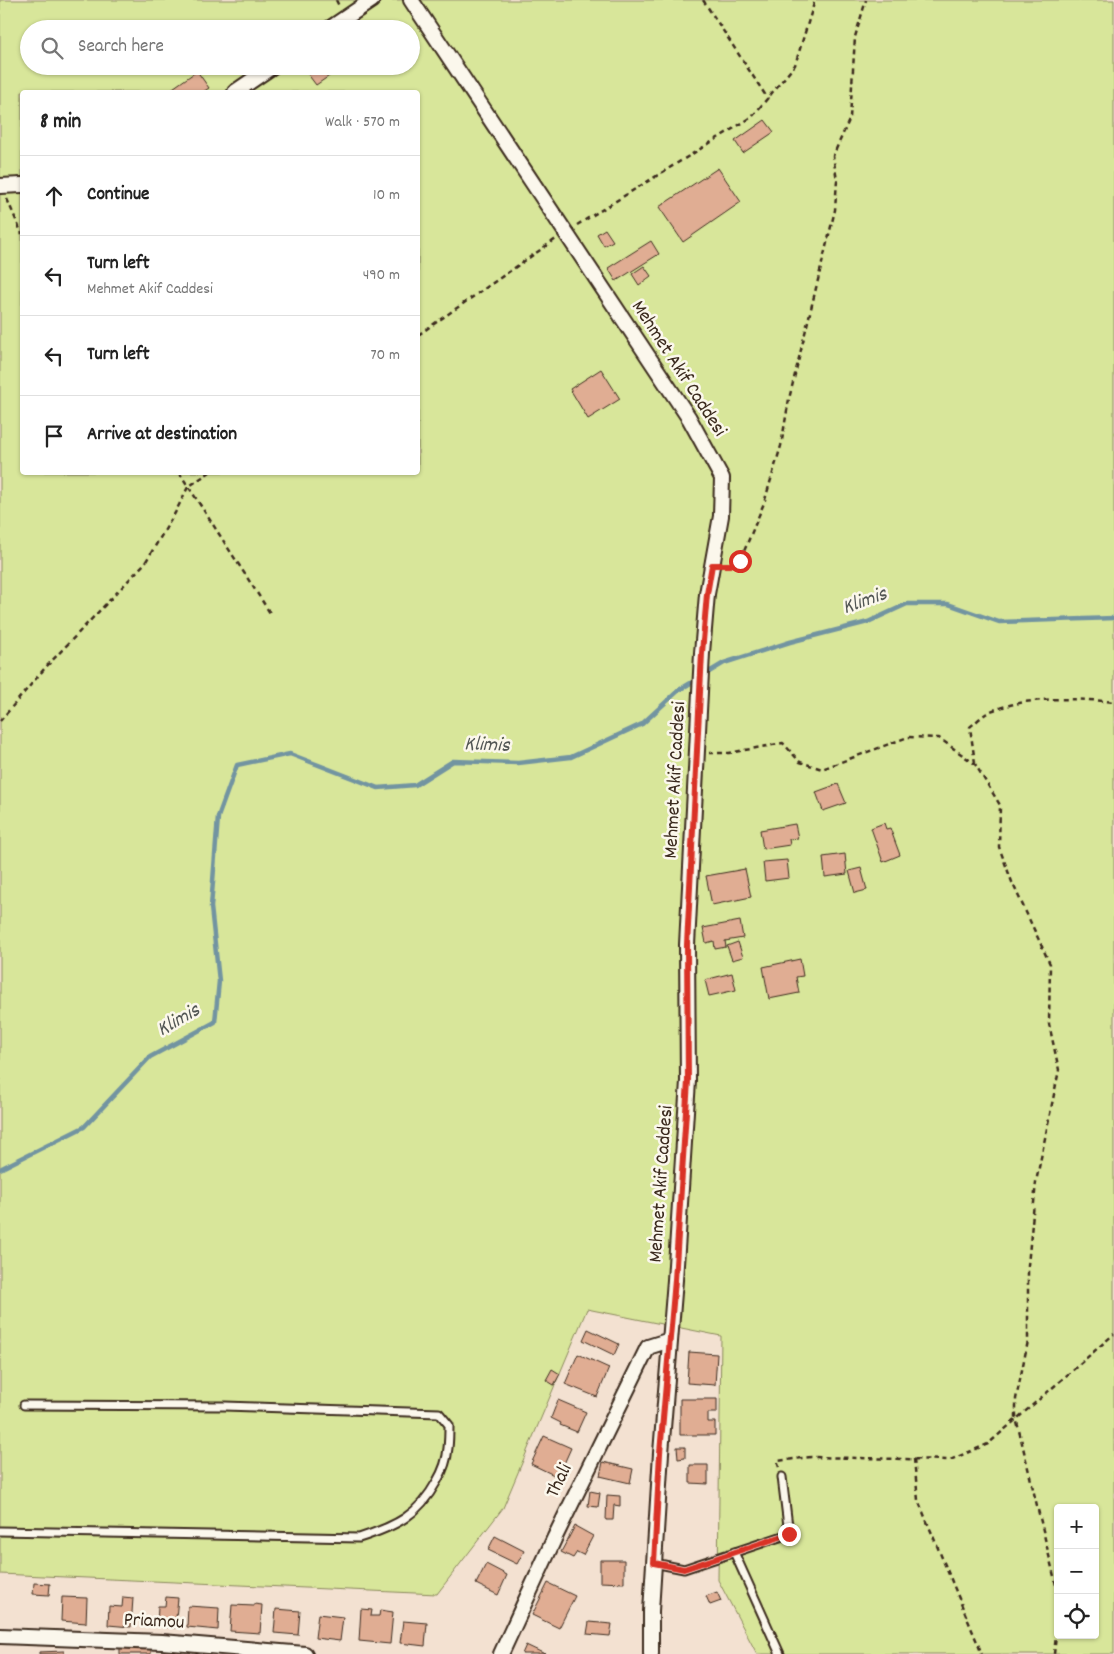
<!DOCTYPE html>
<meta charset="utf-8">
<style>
:root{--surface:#fff;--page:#f2f2f2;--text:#222;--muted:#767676;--line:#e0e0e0}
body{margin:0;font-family:Dekko,sans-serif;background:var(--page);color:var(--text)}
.controls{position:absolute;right:15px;bottom:15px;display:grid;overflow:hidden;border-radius:5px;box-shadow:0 1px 4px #0004}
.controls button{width:45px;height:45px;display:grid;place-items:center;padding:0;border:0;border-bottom:1px solid var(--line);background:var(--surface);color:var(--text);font:25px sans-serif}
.stop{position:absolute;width:15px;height:15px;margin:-11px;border:4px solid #d93025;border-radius:50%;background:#fff}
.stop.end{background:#d93025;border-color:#fff;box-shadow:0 1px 5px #0008}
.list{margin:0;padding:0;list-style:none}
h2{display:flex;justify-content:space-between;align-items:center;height:65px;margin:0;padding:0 20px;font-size:21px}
h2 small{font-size:16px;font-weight:400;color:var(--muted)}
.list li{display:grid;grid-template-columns:32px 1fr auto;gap:15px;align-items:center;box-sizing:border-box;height:80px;padding:0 20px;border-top:1px solid var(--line)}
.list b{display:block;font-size:19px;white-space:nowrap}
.list p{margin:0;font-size:16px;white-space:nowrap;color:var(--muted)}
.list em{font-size:16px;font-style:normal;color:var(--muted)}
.icon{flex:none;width:28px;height:28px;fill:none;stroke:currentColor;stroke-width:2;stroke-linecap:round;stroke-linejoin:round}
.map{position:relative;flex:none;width:1114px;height:1654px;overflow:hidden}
.search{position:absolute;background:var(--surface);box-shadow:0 1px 4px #0004;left:20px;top:20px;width:400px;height:55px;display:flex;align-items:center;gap:12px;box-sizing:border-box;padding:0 18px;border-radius:28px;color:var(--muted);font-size:19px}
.panel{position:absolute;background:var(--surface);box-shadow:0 1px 4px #0004;left:20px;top:90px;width:400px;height:385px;border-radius:5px}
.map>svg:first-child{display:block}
.green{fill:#d8e69a;stroke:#8a885c;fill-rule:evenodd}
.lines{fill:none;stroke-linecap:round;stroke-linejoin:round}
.stream{stroke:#7294a1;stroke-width:4.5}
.building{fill:#e0ad93;stroke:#3b2a1e}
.service-casing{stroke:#3b2a1e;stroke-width:11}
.minor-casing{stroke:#3b2a1e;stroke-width:18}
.path{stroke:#3b2a1e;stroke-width:2.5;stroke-dasharray:5 4;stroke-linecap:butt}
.service{stroke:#fbf7ec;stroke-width:7}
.minor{stroke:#fbf7ec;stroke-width:14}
.route{stroke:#d93025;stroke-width:6}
.labels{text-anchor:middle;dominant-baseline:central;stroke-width:5;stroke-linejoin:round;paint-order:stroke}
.street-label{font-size:20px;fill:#3b2a1e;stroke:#fbf7ec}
.water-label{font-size:21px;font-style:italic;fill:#525654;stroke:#fbf7ec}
</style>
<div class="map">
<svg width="1114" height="1654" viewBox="0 0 1114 1654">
<rect width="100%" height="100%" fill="#f3e1d1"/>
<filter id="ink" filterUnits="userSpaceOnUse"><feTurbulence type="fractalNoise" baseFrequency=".02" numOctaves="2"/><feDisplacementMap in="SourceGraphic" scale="10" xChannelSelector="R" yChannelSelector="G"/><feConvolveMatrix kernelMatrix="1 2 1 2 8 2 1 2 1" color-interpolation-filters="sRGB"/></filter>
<g filter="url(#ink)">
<path class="green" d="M0,0h1114v1654h-357l-39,-74 3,-244 -134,-27 -84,199 -66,86 -437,-20zM29,29h382v37h-382zM22,92h396v380h-396zM1058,1508h37v127h-37z"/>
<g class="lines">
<path class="stream" d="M0,1169l84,-42 66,-70 65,-35 4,-41 -8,-74 7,-90 19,-52 53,-11 88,34 37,-3 38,-24 65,2 53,-6 71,-33 37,-34 45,-27 66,-21 78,-20 39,-18h41l51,18 115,-4"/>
</g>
<path class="building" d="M317,66h23l1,2 -25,17 -9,-12z
M197,71l12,17 -6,4h-32l-1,-2z
M765,120l9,12 -31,21 -8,-12z
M718,168l23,34 -58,40 -24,-35z
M605,229l8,12 -9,5 -7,-12z
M651,241l8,13 -43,27 -8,-13z
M644,266l7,10 -12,9 -7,-11z
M601,369l19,30 -32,20 -18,-30z
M838,784l8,19 -23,8 -7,-19z
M884,823l2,6 4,-1 10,27 -17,7 -12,-34z
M795,824l3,14 -9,1 1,6 -27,4 -3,-19z
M845,854l2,20 -22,3 -2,-20z
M787,860l2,18 -24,3 -2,-19z
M861,868l6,22 -12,3 -6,-22z
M745,869l6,28 -39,8 -6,-29z
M740,921l3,17 -18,3 1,6 -11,2 -1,-8 -8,2 -3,-15z
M738,942l5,15 -11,3 -5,-14z
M800,959l3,17 -7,1 3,16 -30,6 -6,-32z
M732,973l4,17 -27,6 -4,-16z
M588,1329l31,15 -5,11 -31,-15z
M689,1352l28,2 -2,31 -28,-2z
M578,1354l31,14 -12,29 -32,-13z
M552,1369l8,5 -6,11 -8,-5z
M680,1399h37v14h-9v9h7v13h-35z
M558,1400l28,12 -9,20 -17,-7 1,-2 -10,-5z
M544,1436l27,12 -13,29 -27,-13z
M677,1447h8v11l-7,1z
M603,1462l30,7 -3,14 -30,-7z
M690,1465h18v19l-18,-1z
M590,1491l10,2 -2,14 -10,-1z
M607,1495l13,1v10l-6,-1 -1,15h-7z
M575,1526l18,10 -10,19 -6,-3 -4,6 -12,-6z
M495,1536l29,15 -7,13 -29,-14z
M600,1560h24v23l-24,-1z
M486,1564l21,11 -9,20 -22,-11z
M34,1583l16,1 -1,11 -16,-1z
M548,1583l27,13 -16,32 -27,-13z
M717,1592l4,9 -11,4 -4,-9z
M62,1597l25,1 -1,25 -25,-2z
M123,1597l10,1 -2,29 -23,-2 1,-19 13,1z
M166,1597l12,1 -3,30 -18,-2 1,-20h7z
M254,1604l8,1 -2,28 -30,-2 2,-26 22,1z
M188,1606l31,2 -1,22 -31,-3z
M276,1609l24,2 -2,24 -24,-2z
M361,1609l11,1 -1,6h8l1,-6 13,2 -3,32 -31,-3z
M318,1614l25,3 -3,24 -25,-3z
M403,1621l24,2 -2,23 -25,-3z
M589,1622l23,2 -2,12 -23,-2z
M164,1645h16l-1,9h-15z
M526,1645l19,9h-23z
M120,1646h31v8h-31z
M64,1651v3h-25v-2z"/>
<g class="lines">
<g class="service-casing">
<path id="service" d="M0,1531l359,7c37,-12 59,-22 78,-57 6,-10 10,-21 11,-33 1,-8 1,-16 1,-23l-10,-12 -214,-7 -201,-1
M734,1552l46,102
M654,1563l30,6 105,-35 -7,-57"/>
</g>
<g class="minor-casing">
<path id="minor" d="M411,0l278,418 33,60 -1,38 -14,78 -5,59 -15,292 1,136 -13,199 -14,173 -10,158v43
M329,29l43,-29
M235,92l38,-26
M0,186l22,-1
M0,1636l162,6 143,12
M501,1654l54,-117 93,-190 22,-7"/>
</g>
<path class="path" d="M336,0l3,6
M703,0l65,99
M7,199l15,35
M577,225l175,-108 43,-52 20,-65
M418,335l138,-96
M179,472l91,141
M725,565h5l10,-4 24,-58 17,-57 8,-47 46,-189 2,-30 -4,-24 17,-38 5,-81 11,-37
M0,721l45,-53 100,-105 30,-50 13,-26 22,-15
M709,753h20l54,-10 17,19 22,7 86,-32 31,1 36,26 25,41 -1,42 13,35 38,82 -1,60 10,46 -23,112 -8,83v76l-12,58v19l42,175
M975,763l-5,-36c6,-5 14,-13 21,-16 38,-15 84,-13 123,-9
M914,1459l4,41 64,154
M779,1467l-2,-6 34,-4 139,3 38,-16 126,-110
M1054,1654l4,-37"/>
<use href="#service" class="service"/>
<use href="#minor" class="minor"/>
</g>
</g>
<g class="lines" filter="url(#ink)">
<path class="route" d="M740,561l-10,4h-18l-5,29 -5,59 -15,292 1,136 -13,199 -15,173 -6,110 30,6 105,-35"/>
</g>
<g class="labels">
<g class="street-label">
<text transform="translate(678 369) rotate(57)">Mehmet Akif Caddesi</text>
<text transform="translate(676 780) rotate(-87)">Mehmet Akif Caddesi</text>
<text transform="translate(662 1184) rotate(-86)">Mehmet Akif Caddesi</text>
<text transform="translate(560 1481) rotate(-64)">Thali</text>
<text transform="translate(154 1622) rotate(3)">Priamou</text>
</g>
<g class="water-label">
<text transform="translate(865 602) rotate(-20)">Klimis</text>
<text transform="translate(487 746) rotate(2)">Klimis</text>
<text transform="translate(179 1021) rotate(-30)">Klimis</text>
</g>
</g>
</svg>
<div class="controls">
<button>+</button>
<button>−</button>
<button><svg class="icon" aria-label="locate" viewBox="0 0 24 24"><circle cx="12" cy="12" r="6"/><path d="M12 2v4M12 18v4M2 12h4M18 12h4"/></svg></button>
</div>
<div class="stop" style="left:740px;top:561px"></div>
<div class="stop end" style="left:789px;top:1534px"></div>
<div class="search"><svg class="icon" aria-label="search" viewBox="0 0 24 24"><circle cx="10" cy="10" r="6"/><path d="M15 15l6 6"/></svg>Search here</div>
<section class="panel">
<h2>8 min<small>Walk · 570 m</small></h2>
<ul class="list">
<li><svg class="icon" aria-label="ahead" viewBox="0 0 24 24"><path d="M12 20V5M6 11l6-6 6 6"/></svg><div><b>Continue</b></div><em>10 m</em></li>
<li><svg class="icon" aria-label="left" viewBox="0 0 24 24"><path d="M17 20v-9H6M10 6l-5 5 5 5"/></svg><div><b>Turn left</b><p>Mehmet Akif Caddesi</p></div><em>490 m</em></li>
<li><svg class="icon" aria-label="left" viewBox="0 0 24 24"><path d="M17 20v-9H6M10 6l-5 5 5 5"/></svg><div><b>Turn left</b></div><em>70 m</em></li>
<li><svg class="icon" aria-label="arrive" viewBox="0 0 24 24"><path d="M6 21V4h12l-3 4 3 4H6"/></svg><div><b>Arrive at destination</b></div></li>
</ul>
</section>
</div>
